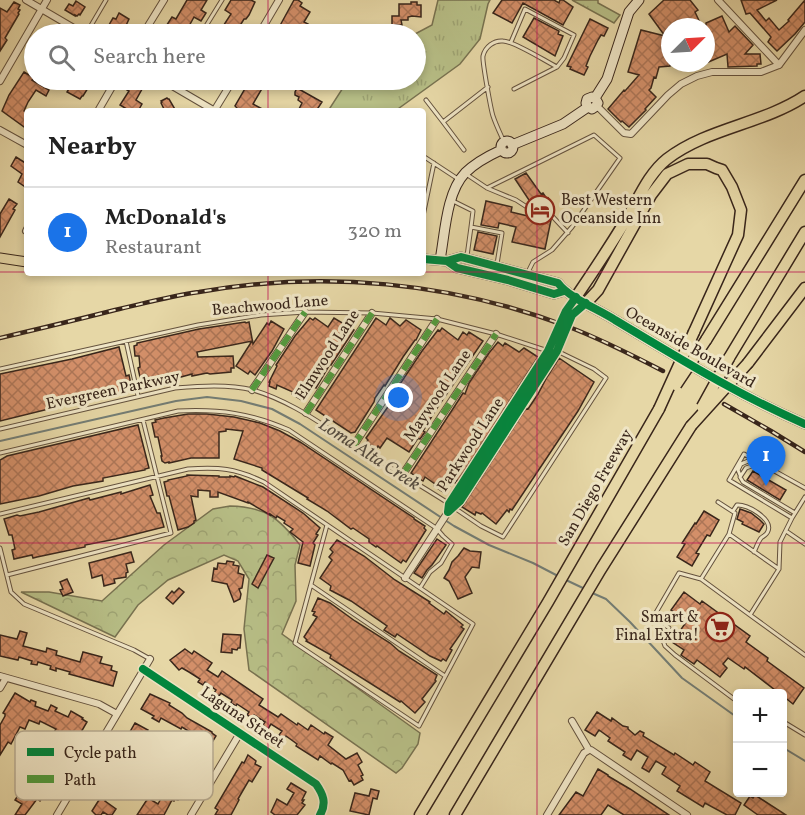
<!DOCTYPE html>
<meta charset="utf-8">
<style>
:root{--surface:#fff;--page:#f2f2f2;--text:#222;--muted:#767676;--line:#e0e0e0;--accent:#1a73e8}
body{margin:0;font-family:Vollkorn,serif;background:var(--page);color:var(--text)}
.controls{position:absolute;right:18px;bottom:18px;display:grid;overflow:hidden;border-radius:6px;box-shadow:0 3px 9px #0003}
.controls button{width:54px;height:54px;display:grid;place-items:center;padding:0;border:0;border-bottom:2px solid var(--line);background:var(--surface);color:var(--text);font:30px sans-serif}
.compass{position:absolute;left:661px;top:18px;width:54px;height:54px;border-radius:50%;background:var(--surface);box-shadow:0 3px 9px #0003;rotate:66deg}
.you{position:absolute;left:399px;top:398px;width:21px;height:21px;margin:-15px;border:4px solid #fff;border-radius:50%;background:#1a73e8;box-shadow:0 0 0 9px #1a73e833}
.badge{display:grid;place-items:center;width:39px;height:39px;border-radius:50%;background:var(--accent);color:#fff;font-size:20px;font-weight:700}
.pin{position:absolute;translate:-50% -50px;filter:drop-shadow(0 2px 3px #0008)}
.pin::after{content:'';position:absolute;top:32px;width:21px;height:18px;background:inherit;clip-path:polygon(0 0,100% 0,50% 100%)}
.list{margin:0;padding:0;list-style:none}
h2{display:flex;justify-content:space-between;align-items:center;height:78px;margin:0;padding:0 24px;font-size:26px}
h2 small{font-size:20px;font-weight:400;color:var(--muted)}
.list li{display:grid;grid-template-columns:39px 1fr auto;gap:18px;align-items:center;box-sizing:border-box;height:90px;padding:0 24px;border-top:2px solid var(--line)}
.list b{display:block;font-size:22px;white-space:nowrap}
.list p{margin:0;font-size:20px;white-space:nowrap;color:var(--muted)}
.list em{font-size:20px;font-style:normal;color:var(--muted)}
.icon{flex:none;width:33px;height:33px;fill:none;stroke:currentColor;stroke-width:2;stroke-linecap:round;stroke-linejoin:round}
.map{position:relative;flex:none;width:805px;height:815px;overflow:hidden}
.search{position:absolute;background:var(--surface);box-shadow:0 3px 9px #0003;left:24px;top:24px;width:402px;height:66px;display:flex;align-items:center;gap:15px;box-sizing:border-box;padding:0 21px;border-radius:33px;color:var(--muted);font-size:22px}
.panel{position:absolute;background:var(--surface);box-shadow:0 3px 9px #0003;left:24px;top:108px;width:402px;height:168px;border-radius:6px}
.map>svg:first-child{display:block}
.grass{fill:url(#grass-tufts);stroke:#787250;stroke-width:1.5}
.forest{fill:url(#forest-crowns);stroke:#787250;stroke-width:1.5}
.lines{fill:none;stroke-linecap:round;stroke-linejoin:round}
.stream{stroke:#737d75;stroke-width:2}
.building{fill:url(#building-cross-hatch);stroke:#39261b;stroke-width:1.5}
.lane-casing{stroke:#64523e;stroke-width:5}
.street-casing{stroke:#64523e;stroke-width:8}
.secondary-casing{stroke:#39261b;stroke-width:11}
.primary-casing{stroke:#39261b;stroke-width:11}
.highway-casing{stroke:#39261b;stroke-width:13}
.lane{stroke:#efe5c5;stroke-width:3}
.street{stroke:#efe5c5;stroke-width:6}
.secondary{stroke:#efe5c5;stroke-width:9}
.primary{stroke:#e6d7a6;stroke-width:9}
.highway{stroke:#e6d7a6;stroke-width:10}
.rail-casing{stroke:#39261b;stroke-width:4.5}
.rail{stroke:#efe5c5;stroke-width:2;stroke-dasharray:7;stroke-linecap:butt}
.highway-bridge-casing{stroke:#39261b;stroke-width:13;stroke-linecap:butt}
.highway-bridge{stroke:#e6d7a6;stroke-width:10}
.quiet{stroke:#529c3e;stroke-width:6;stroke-dasharray:12 6;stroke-linecap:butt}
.cycleway-casing{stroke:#efe5c5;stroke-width:11}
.cycleway{stroke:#00873e;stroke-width:8}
.grid{fill:none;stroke:#c2185b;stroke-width:1.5;stroke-opacity:0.55}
.labels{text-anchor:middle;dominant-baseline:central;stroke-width:6;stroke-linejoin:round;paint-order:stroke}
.poi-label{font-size:16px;fill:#39261b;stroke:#efe5c5;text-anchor:start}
.street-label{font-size:16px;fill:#39261b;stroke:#efe5c5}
.water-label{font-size:18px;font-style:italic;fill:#514a40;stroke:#efe5c5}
.key{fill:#efe5c5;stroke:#b8ac92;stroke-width:1.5}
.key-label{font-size:16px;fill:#39261b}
</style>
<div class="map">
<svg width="805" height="815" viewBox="0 0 805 815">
<defs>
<pattern id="grass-tufts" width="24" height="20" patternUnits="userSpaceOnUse" patternTransform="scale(1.5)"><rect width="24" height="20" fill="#b7be86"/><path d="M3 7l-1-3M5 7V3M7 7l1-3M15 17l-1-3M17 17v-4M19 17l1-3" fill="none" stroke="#9ea373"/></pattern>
<pattern id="forest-crowns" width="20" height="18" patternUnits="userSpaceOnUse" patternTransform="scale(1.5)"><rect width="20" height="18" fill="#b7be86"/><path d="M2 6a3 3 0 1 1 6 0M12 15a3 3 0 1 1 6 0" fill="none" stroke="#9ea373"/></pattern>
<pattern id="building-cross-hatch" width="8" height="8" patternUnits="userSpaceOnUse" patternTransform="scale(1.5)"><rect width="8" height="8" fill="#d38f69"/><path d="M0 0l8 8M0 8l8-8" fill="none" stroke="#ac7556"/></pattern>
</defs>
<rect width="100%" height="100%" fill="#e6d7a6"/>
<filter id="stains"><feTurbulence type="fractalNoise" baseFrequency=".00333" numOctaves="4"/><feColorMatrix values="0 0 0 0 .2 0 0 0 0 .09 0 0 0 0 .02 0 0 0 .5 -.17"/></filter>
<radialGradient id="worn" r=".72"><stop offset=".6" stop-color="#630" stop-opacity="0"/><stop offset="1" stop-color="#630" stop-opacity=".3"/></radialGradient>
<path class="grass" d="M438,0h52l-2,4 -8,35 -20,25 -65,47h-67l20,-31h68l-1,-46 17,-9z
M572,0h26v3l22,12 -6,8z"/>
<path class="forest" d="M230,506c36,1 49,12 70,39l-5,20 1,36 -14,33 138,99 -2,11 -16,24 -6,5 -147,-103 -5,-41 5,-50 -11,-18 -14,-6 -56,25 -30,25 -23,32 -94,-45h28l53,9 62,-56 49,-36z"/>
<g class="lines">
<path class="stream" d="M0,441l176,-40 31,-4 34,4 31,8 28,15 154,102 35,19 44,18 25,13
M566,580l19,9
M590,592l16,7 24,23 52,56 56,40
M782,747l23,14"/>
</g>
<path class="building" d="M187,0h20l-6,10 5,3 -5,8 -7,-4 -6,11 9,6h-36l11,-17 4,2z
M231,0h20l4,2 -6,13 -3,4h-2l-9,15h-17l13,-20 -6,-4z
M294,0h4l4,3 -2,3 10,6 -6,10 4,2 -4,6h1l-2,4h-27l2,-2 -1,-1z
M502,0h52l5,3 1,-3h3l10,7 -10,18 -40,-22 -11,20 -19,-10z
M664,0h26l8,10 -3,2 7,15h-32v39l-11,1 -3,11 -2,-1 -3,11 -2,2 7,7 -11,12 1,1 -17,17 -7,-6 -1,1 -13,-13 16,-19 1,1 14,-16 -11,-3 13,-42 24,6 -16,-22z
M741,0h36l-20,10 9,11 3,-3 10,12 10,-9 -1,-1 17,-20v22l-10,12 -18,17 -9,-9 3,-5 -21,-24 -4,1z
M76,1l9,6 -5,8 -1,-1 -2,2 -2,-1v1l-10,-6 4,-6 4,2z
M14,2l6,3 -2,4 2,1 -2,3 1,1 -14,24 2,2 -7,11v-43l7,4z
M411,2h6v3h4v12l-9,-1 -4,1v3h-7l1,5h-10v-9h7v-12h12z
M119,13l10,6 -6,13h-3l-11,-7 4,-7 3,1z
M722,16l7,16 6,-6 18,19 -8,9h15l1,10h-4v2l-29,1 -1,-13 -21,9v-40z
M534,18l25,13 -1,3 5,2 -8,20 -32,-19z
M590,19l18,9 -4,8 -3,-1 -3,5 -8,16 -4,10 2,1 -4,8 -14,-6 1,-2 -4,-1z
M24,72l10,6 -2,2 17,10 -3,6 -10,-6 -8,12 -4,9 3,2v16l-25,-18 7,-16z
M74,80h19l-10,16h-1l-2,3 -13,-7z
M133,80h9l4,2 -10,18 6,4 -4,7h-8l-10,-6 9,-14 -2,-1z
M250,80h17l-14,24 13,7h-31l2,-3 -2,-2z
M297,88l25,14 -6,9h-18l4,-8 -4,-3 1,-3 -4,-2v-3z
M167,98l1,1h1l7,12h-11l-4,-8 1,-1 -1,-1z
M16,157l11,7v24l-9,-6 4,-8 -11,-8z
M526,173l15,21 2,-1 4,6 1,-1 6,9 -6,4 -6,-2 -4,3 2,4 11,4 -6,29 -33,-7 4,-15 -17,-4 -1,5 -17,-3 5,-24 26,6 -1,5 17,4 1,-3 4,-2 1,-2 -3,-4v-2l-16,-24z
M9,199l8,5 -4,5 2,1 -15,27v-23z
M478,232l19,4 -4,18 -19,-4z
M310,318l3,2 2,-2 13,9 6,-9 20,12 -23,35 -1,-1 -14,24 -2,-1 -8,12 -1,-1 -2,3 -11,-7 1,-2 -16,-7 -1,4 -7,-3 1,-4h-1l8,-16 -1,-1 19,-29z
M376,318l10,7 4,-7 10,8 6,-6 15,10 -5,10h-1l-12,17 -18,29 -1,-1 -9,13 -1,4 -19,30 -4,1 -35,-23z
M271,321l13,8 -12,22 -17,24 -5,-4 -2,3 -12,-8 16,-25 -55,11 1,5 35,-1 1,12h-3v4l-21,2 -3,-1 -15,3v-2l-33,9v-2l-14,3 -3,-7h-2l-2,-9 2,-1 -1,-11h-4l-1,-10 3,-1v-2l62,-14 46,-7 1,1 3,-1 4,22 14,-21 2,2z
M442,328l16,12 5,-8 4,3 2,-3 14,9 -48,70 -12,20 2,1 -5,7 -2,-1 -9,14 -22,-14 -7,10 -2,-2 -2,3 -10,-6 2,-3 -2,-2 26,-37 -2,-2 32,-48 16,-21 2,1z
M498,342l5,4 2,-3 14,9 5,-4 14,9 -80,124 -1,-1 -2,3 -2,-2 -7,11 -2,-2 -1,2 -9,-6 1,-2 -10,-7 -2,4 -12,-8 47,-72 5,-8 2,1 4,-11 20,-30z
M119,347l7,29 3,-1 3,14h-4l1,2 -52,11 -77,19v-47l72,-15z
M559,358l35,24 -16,29 -66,99 -2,-1 -1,3 -2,-2 -11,14 -14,-11 -1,1 -5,-2 -1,3 -13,-8 64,-99 2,1 10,-15 9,-17z
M188,414h19l27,3 26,6 20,8 20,11 114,76v1l11,7 -1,2 2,2 -20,32 -3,-2 -2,3 -24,-17 -1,1 -7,-5v-3l-16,-11 -2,1 -24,-18 -20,-12 1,-1 -46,-28v-2l-28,-9 9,-28 -17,-2v2l-7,1v26h-28l-22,5v-1l-4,1 -3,-2 -1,-5h1l-4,-19h-3l-3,-14 4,-1 -1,-2 9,-2z
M138,425l11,43 -4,1v1l-42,8v3l-30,5 -34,10 -39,8v-44l7,-4z
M753,471l33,19 -6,10 -33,-20z
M187,475l32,1v1h11v-1l4,1 1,-1 28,11 40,26 17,15 -4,6 2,1 -5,8 2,2 -5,21 -12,-3 5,-21 -13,-10 3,-3 -9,-6 1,-2 -8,-5 -1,2 -6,-4v1l-22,-13v1l-30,-11v5h-8v-6l-12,-1v7l-7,-1 5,24 -2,1v2l-6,4 -10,3 -9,-34h-2l-3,-14 4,-1v-1l19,-4z
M150,485l3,10 -3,1 7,17h3l4,14 -48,12 -31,6v2l-48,10 -4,1 -1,-3 -18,4 -2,-9 3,-1 -3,-14h-3l-5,-16 13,-4 3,1 19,-4 50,-14 1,2 31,-8v2z
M740,509l11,4 9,7 4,4 -5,8 -17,-8 1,-2 -6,-3z
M704,511l15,9 -9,16 -3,-1 -11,18 3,1 -7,12 -15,-9 8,-13 -3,-1 13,-20 1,1z
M437,539l9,6 -14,20 -5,5 -5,8 -8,-5z
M337,540l27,16 31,24 35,22 -1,1 15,11 2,-3 17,14 -2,2 3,2 -14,20 2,1 -6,11 -3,-2 -2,2 -11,-5 -33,-22 -2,3 -11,-7 3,-4 -36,-25 -21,-11 1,-4 -11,-8 12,-18 -3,-3 4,-5 -3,-3z
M464,548l6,3 11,1 -2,16 -7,-1 -7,10 7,16 -14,6 -9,-18 -5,-3 5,-8 3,-8 6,-6z
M131,552l3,10 -8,2 2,8 -2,1v4l-12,2 1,4 -11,3 -2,-11 -10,3 -3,-15z
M267,555l7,3 -16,30 -6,-4z
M227,561l7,1 -1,3 6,1 -1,7 6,2 -2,13 -3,1 2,5 -1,5 -6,3 -7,-18 -15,-3 2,-13 3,1 1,-6 8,1z
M67,579l6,13 -10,4 -3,-6 3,-1 -3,-7z
M179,588l5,4 -11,12 -7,-6 6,-7 2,2z
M684,592l16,12 2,-3 48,35 -4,6 22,16 -1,3 37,27 -11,16 -10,-8v-3h-4l-34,-26 -1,2 -16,-11 -5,6 4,4 -7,9 -23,-17 -3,4 -13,-9 3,-5 -12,-8 15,-21 -16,-11z
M318,598l12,5 25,18 35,22 9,8 38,24 -2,5 1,1 -14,18 3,3 -10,11 -14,-12 -1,1 -70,-44 1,-3 -25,-14 1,-1 -3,-3 13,-20 -4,-2 2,-3 -3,-1z
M20,631l7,2 -4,13 23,6 1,-4 10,3 -1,4 24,7 3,-10 19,5 -2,6 12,3 -1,4 6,2 -4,14 -44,-12 1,-2 -14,-4v3l-6,-2 1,-3 -13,-4 -1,3 -6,-1 1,-3 -13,-4 -1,3 -18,-4v-21l17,4z
M223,634l18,1 -1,13h-2l-1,2 -5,-1v4l-11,-1z
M185,649l7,5 2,-3 18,12 -5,7 11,7 4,-6 41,28 -4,6 19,12 3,-3 16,11 1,-2 10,7 3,-5 13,9 1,-2 8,5 -5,8 18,14 11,-6 5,9 -4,3 5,10 -2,1 2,4 -9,5 -3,-5 -2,1 -6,-11 -11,-7 -1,1 -11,-8 -2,4 -22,-14 1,-2 -11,-8 -2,3 -5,-4 3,-4 -11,-7 -3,5 -5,-4 2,-3 -11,-7 -2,3 -5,-3 2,-3 -12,-8 -1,2 -5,-3 1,-3 -11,-7 -2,3 -5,-3 2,-3 -11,-8 -2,3 -5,-3 2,-3 -11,-7 -7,-4 -3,2 -9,-10z
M15,693l15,9 1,-2 5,2 -1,4 13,5 3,-6 6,3 -2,3 13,6 3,-6 12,7 -1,1 5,3 -27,46 -3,-2 -7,11 3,2 -3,5 -3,-1 -7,11 3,2 -3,5 -3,-2 -12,16h-10l7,-11 -7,-4 4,-6 2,1 4,-7 4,2 7,-12 -5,-2 4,-7 5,3 6,-11 -4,-3 5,-8 -3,-2 12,-19 -16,-8 -1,3 -10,-4 -4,9 -5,-2 -9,17 -3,-2 -8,13v-30l5,-9v-2l-2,-1z
M150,694l20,9 -1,2 13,8 5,5 25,14v1l4,3 -8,13 -9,-6 1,-2 -7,-4 2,-2 -13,-8 -1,2 -20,-11 -2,4 -7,-4 2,-2 -13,-7z
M597,712l14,9 1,-3 11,8 5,1v2l7,6 5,-4 4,2 -1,3 31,19 1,-2 18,12 2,-3 15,10 -5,9 36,22 -6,12h-8l-22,-12 -2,4 -26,-16 3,-5 -18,-12 4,-7 -10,-6 -7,11 -7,-4 6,-11 -11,-7 -6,10 -8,-5 2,-3 -17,-11 2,-3 -11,-8 -4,6 -10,-6z
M135,723l13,7 -2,3 8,6 -4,7 -4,-3 -8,12 -4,-2 -19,33 3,2 -3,5 -4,-2 -6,10 11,8 -4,6h-4l-5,-3 -2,3h-5l-4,-4 12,-19 -5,-3 10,-17 -3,-1 3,-6 3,2 7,-12 -3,-2 3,-5 3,2 7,-12 -2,-1z
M248,755l8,6 -1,3 6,3 -9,15 -3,-2 -11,19 1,1 -8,15h-16l3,-5 -3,-2 27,-46 2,1z
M188,756l14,6 -3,5 -3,-1 -7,11 3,2 -3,5 -3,-2 -8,18 -3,-1 -1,2 -2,-1 -8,15h-27l11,-17 10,6 6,-11 -3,-2 7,-16 8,4v-7l4,-2z
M598,769l10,6v1l22,13 39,26h-45l-16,-10 -7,10h-42l17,-23 7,4z
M291,783l15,9 -4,8h2l-2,3 3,2 -8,10h-22l-4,-3 6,-13 10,6 7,-12 -7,-4z
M371,789l8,2 -2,8 -4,-1 -4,17 -19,-4 5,-18 14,3z
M755,795l31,20h-28l-14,-10 6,-9 3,2z"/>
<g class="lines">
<g class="lane-casing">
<path id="lane" d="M86,34l20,-34
M201,34l21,-34
M514,89l43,-22
M426,100l17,22
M504,142c-4,-9 -8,-17 -11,-26 -2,-6 -11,-55 -10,-60 2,-9 11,-16 20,-15 11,0 42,20 54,26l7,-9 10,-23 -49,-26 -14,33
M464,150l-21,-28 45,-35
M423,156l35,23
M466,174l21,14 29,12 14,9
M487,188l107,-53 26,23 -48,69 -20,23 -19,12 -5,10
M451,200l22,11 -2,16
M542,213l11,4 15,16
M423,216l11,-53
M467,256l4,-29 31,6 -5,31
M126,341l12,55
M0,369l198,-44 63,-10 44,-3 67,1 65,6 59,15 52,17h9l37,18 12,9 -103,159 -22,-11 -28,-19
M0,429l175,-41c25,-2 53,-4 78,2 38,11 68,34 101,55 31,20 63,38 94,58
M0,453l178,-42c42,-2 72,2 111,19l147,98 7,8 9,8 -11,19 -11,9 -10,16
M760,463l-14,5 -6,9 3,5 52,31
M740,475l-2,-5 3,-6 12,-5
M805,497l-13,21 -12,24 -1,27 -29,46 55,40
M718,502l17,11 -6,21
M733,511l4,-6c10,-1 36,14 31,26 -1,4 -5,5 -7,7 -3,4 -5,10 -7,14
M0,514l188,-45c31,-2 47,-1 76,13l209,142 -54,102 -124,-83 32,-118
M792,518l-63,-38 15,-26 61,34
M786,531l19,13
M0,548l11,44 13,12 110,46 16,9
M7,575l164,-42 -28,-113
M311,585l134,91
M750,615l-49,-36 28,-45 50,35
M654,616l11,30 10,9 59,44 4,-4
M669,628l-15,-12 25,-43 22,6
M782,721l23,14"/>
</g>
<g class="street-casing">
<path id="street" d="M26,0l58,34
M718,0l61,65 26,-35
M143,34l21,-34
M259,34l20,-34
M162,80l53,31
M0,81l47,-81
M597,106l27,27 7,1 37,-39 13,-11 16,-8 15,-4h49l18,-7
M98,111l18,-31
M214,111l19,-31
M0,130l27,15
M26,231l1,-2
M576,297l-10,14 -18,40 -99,153 -1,8 12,-11 90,-139 7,-11 15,-36 14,-12
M252,390l53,-78
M306,413l66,-100
M354,445l83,-126
M403,474l93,-140
M405,578l43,-66
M143,669l173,115c7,10 11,19 4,31
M0,676l99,28 18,10
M0,688l6,-10
M572,721l17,29h2l96,65
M57,815l93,-156
M191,815l49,-82
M547,815l37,-62 5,-3"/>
</g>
<g class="secondary-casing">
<path id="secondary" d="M595,98l12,-19 22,-67 10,-12
M501 147a6 6 0 1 1 12 0a6 6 0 1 1-12 0Z
M512,145l51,-21 25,-17 4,2 3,-2 3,-4 -3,-5 -3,-1 -5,2 -1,4 2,4
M440,260c5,-26 6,-67 25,-87 10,-10 23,-17 36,-23"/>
</g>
<g class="primary-casing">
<path id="primary" d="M0,258l27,4
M423,259l24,2 14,-4 97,26c11,15 40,26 57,37 62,37 123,75 190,104
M447,261l10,7 51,12 46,14 10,-3"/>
</g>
<g class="highway-casing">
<path id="highway" d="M576,297c17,-25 34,-51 50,-77 12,-20 22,-46 41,-61 40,-31 96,-35 138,-63
M586,303l12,-13 53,-95 16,-21 21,-10h19l9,4 6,2 10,17 9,23 -3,25 -44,97
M706,340l99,-160
M729,358l76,-126
M748,363l57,-75
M420,815l128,-213 111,-193
M455,815l146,-246 90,-143"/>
</g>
<use href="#lane" class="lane"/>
<use href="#street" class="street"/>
<use href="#secondary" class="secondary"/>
<use href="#primary" class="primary"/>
<use href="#highway" class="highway"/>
<g class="rail-casing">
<path id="rail" d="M0,338c38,-9 76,-18 115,-28 27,-6 55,-14 84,-18 124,-22 252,-10 370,35 32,12 63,28 94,44
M724,404l47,27 34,21"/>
</g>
<use href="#rail" class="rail"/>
<g class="highway-bridge-casing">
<path id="highway-bridge" d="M676,385l30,-45
M702,407l27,-49
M659,409l35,-77
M691,426l57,-63"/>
</g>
<use href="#highway-bridge" class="highway-bridge"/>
<path class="quiet" d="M252,390l53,-78
M306,413l66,-100
M354,445l83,-126
M403,474l93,-140"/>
<g class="cycleway-casing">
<path id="cycleway" d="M423,259l24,2 14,-4 97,26c11,15 40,26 57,37 62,37 123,75 190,104
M447,261l10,7 51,12 46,14 10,-3
M576,297l-10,14 -18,40 -99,153 -1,8 12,-11 90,-139 7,-11 15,-36 14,-12
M143,669l173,115c7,10 11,19 4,31"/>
</g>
<use href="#cycleway" class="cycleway"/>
</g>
<path class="grid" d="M268,0v34M537,0v815M268,80v31M0,272h27M423,272h382M268,273v542M0,543h805"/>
<defs>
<g id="hotel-ring" transform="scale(1.5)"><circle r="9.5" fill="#efe5c5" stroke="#8f2418" stroke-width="1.5"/><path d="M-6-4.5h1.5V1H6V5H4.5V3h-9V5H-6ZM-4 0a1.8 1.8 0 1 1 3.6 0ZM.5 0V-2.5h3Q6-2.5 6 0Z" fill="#8f2418"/></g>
<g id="supermarket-ring" transform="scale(1.5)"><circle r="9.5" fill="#efe5c5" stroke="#8f2418" stroke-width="1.5"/><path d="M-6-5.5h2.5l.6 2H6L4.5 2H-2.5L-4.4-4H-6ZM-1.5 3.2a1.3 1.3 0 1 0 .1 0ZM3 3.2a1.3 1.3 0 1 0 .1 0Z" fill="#8f2418"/></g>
</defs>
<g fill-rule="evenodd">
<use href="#hotel-ring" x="540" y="210"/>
<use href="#supermarket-ring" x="720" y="627"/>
</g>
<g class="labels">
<g class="poi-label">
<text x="561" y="201">Best Western<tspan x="561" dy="18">Oceanside Inn</tspan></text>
<text x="699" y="618" text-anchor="end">Smart &amp;<tspan x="699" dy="18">Final Extra!</tspan></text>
</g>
<g class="street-label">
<text transform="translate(270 306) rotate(-5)">Beachwood Lane</text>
<text transform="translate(690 348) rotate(30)">Oceanside Boulevard</text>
<text transform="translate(328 355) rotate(-57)">Elmwood Lane</text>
<text transform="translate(113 391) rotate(-12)">Evergreen Parkway</text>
<text transform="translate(438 396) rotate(-56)">Maywood Lane</text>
<text transform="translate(471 445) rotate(-57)">Parkwood Lane</text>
<text transform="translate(596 488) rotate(-60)">San Diego Freeway</text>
<text transform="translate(242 718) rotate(34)">Laguna Street</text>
</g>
<g class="water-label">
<text transform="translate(369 455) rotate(33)">Loma Alta Creek</text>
</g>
</g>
<rect x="15" y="731" width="198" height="69" rx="9" class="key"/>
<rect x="27" y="748" width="27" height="8" fill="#00873e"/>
<rect x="27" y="775" width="27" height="8" fill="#529c3e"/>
<g class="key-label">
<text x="64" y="758">Cycle path</text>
<text x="64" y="785">Path</text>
</g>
<rect width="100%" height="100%" filter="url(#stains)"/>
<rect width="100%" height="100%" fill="url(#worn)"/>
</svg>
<div class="controls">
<button>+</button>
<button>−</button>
</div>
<svg class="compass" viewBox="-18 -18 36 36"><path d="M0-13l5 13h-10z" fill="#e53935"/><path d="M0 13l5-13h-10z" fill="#767676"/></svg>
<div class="you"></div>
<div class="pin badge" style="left:766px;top:486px">1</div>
<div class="search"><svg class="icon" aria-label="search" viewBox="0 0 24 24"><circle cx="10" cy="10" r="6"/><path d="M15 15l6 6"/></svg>Search here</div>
<section class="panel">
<h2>Nearby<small></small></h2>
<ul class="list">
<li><span class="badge">1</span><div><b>McDonald's</b><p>Restaurant</p></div><em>320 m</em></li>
</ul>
</section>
</div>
